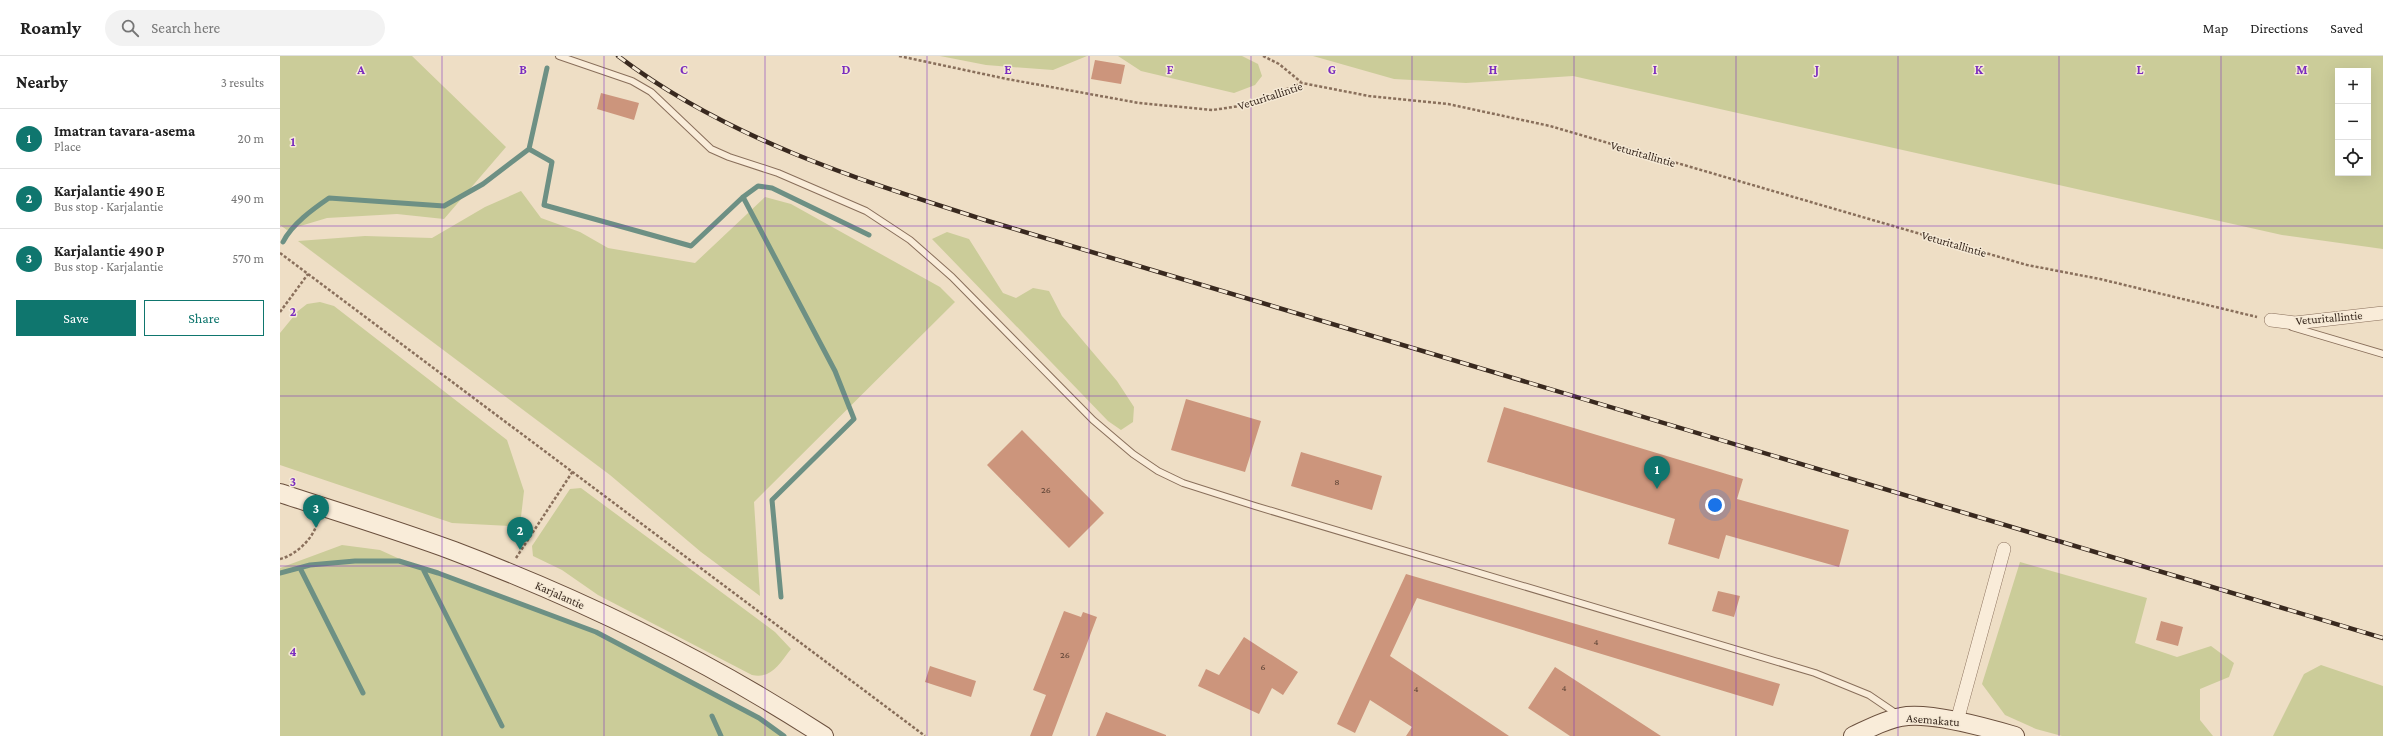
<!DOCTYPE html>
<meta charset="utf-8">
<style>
:root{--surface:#fff;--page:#f2f2f2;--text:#222;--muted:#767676;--line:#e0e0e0;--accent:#0f766e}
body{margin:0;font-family:"Crimson Pro",serif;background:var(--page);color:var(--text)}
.controls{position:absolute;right:12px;top:12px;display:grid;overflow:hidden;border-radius:0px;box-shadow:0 4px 16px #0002}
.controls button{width:36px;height:36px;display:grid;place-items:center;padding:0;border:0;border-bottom:1px solid var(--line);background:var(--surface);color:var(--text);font:20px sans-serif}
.you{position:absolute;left:1435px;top:449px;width:14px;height:14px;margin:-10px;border:3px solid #fff;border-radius:50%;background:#1a73e8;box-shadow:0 0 0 6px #1a73e833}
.badge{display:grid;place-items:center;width:26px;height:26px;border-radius:50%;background:var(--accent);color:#fff;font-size:13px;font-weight:700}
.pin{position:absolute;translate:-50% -33px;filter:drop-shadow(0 1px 2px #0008)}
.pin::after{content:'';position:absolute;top:21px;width:14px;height:12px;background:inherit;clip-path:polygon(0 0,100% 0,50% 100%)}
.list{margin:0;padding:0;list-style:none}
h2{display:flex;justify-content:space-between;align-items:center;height:52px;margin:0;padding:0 16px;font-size:17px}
h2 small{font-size:13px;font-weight:400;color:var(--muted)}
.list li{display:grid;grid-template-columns:26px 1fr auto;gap:12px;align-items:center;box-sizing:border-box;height:60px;padding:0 16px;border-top:1px solid var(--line)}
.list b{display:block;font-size:15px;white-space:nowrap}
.list p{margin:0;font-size:13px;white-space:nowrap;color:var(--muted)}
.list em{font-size:13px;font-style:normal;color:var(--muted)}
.actions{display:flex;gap:8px;padding:12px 16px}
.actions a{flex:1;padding:9px 0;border:1px solid var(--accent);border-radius:0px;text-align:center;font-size:14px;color:var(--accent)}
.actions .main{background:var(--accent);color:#fff}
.icon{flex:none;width:22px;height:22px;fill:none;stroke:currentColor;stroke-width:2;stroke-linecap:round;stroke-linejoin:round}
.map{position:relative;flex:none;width:2103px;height:680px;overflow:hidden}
header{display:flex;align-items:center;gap:24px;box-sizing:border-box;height:56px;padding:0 20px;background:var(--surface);border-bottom:1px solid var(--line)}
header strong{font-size:19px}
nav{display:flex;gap:22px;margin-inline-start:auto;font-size:14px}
.search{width:280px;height:36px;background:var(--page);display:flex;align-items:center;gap:10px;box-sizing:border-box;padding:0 14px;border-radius:22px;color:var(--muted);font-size:15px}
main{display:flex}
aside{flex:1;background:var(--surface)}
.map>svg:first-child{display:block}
.green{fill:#cbcc99;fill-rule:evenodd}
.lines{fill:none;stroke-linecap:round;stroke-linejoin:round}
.stream{stroke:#6d9084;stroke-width:5}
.building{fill:#cc957c}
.lane-casing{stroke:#896f5b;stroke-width:8}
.street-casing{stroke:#896f5b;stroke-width:14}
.secondary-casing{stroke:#6b503e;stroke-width:20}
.path{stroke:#896f5b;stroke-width:2.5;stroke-dasharray:3 2;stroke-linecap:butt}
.lane{stroke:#f9ecd9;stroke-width:6}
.street{stroke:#f9ecd9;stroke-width:13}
.secondary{stroke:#f9ecd9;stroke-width:18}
.rail-casing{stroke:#39291f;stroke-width:4.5}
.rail{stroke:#f5e9d5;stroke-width:3;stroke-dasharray:9;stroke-linecap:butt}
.grid{fill:none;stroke:#7b2cbf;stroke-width:1;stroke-opacity:0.55}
.labels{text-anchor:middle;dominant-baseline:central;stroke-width:3;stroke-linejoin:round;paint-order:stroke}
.number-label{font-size:10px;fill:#5e4436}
.street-label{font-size:12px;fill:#39291f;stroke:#f5e9d5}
.grid-label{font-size:13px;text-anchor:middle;font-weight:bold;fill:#7b2cbf;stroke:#f5e9d5;stroke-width:3;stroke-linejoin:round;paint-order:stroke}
</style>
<header>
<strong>Roamly</strong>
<div class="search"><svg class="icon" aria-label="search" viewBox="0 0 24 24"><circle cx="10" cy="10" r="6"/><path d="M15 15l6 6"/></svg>Search here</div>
<nav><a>Map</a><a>Directions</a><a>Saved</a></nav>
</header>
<main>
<aside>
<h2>Nearby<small>3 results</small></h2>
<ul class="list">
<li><span class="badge">1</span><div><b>Imatran tavara-asema</b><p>Place</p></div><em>20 m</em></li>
<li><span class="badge">2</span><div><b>Karjalantie 490 E</b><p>Bus stop · Karjalantie</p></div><em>490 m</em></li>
<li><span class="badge">3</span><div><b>Karjalantie 490 P</b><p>Bus stop · Karjalantie</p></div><em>570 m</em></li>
</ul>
<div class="actions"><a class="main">Save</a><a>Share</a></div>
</aside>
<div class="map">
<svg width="2103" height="680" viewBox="0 0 2103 680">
<rect width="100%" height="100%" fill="#eedec5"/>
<path class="green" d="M0,0h132l94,91 -62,72 -47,-5 -70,4 -40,12 -7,-5z
M660,0h147l-34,14 -67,-5z
M838,0h124l16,8 4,12 -7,9 -21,8 -93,-22z
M1033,0h1070v193l-101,-14 -709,-159 -107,7 -72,-4zM2058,15h30v102h-30z
M241,135l20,27 39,14 28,16 87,15 70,-66 26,7 149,83 15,15 -201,200 6,94 -59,-44 -91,-77 -312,-234 67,-5 67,2 53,-31z
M667,176l22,7 34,54 13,5 17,-10 16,3 13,25 55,65 17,26 -1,15 -12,8 -13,-9 -176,-182z
M40,246l14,4 173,134 17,51 -3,26 -10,9 -59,-3 -172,-58v-132l18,-22 9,-7z
M301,432l194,144 16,17c-12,15 -19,30 -39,26l-154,-80 -36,-25 -29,-14 -1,-10 38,-57z
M62,489l38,5 33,15 183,67 163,86 25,18h-504v-168z
M1740,506l127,36 -12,45 42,14 34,-11 23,17 -5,14 -29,12v31l13,16h-151l-26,-7 -31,-14 -23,-31z
M2041,609l62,21v50h-110l31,-62z"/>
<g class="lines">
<path class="stream" d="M249,93l23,13 -8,43 147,41 52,-49 15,-11 14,2 97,47
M463,141l92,174 19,48 -82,81 9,97
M3,186c9,-18 30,-33 46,-44l115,8 39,-22 46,-35 18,-81
M20,512l63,125
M143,513l79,157
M0,517l30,-8 45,-4h44l39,12 158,59 163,86 25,18
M432,660l9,20"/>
</g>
<path class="building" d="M815,4l30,5 -4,19 -30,-5z
M321,37l38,10 -5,17 -37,-11z
M906,343l75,22 -16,51 -74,-22z
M1224,351l239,72 -6,20 112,31 -10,37 -113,-32 -7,24 -51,-15 7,-25 -188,-57z
M742,374l82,83 -35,35 -82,-83z
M1021,396l81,24 -10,34 -81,-24z
M1126,518l374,110 -7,22 -356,-108 -27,58 119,80h-103l6,-9 -42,-27 -15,33 -18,-9z
M1438,535l22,5 -6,21 -22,-6z
M784,555l17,6 2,-5 14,5 -45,119h-22l16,-41 -13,-5z
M1881,565l22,6 -5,19 -22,-6z
M964,581l54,35 -15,23 -11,-7 -13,26 -61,-28 8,-17 13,6z
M650,610l46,15 -5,16 -46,-15z
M1275,611l106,69h-91l-42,-28z
M826,656l60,23v1h-70z"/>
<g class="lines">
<g class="lane-casing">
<path id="lane" d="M279,0l73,25 19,11 60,57 18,8 49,16 88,38 44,29 42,37 141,143 40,34 25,17 25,12 72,23 560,167 54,22 28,19
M2012,271l91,27"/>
</g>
<g class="street-casing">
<path id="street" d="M1991,264l24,3 88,-10
M1677,665l47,-172"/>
</g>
<g class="secondary-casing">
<path id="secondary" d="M0,437c58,19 117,37 174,58 129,49 255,110 370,185
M1573,680c15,-7 31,-16 48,-19 27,-6 87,11 114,19"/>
</g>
<path class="path" d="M619,0l108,23 132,24 74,7 33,-5 56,-22 67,13 79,8 102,22 477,139 73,14 157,38
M983,0l16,8 22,18
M0,197l645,483
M0,256l28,-38
M236,502l57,-87
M0,503c16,-4 33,-20 37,-36"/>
<use href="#lane" class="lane"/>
<use href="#street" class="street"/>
<use href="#secondary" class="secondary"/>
<g class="rail-casing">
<path id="rail" d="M338,0c109,83 241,124 370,165l1395,417"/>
</g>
<use href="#rail" class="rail"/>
</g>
<path class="grid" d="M162,0v680M324,0v680M485,0v680M647,0v680M809,0v680M971,0v680M1132,0v680M1294,0v680M1456,0v680M1618,0v680M1779,0v680M1941,0v680M0,170h2103M0,340h2103M0,510h2103"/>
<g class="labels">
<g class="number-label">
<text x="1057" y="425">8</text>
<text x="766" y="433">26</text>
<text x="1316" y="585">4</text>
<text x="785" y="598">26</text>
<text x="983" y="610">6</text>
<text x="1284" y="631">4</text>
<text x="1136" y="632">4</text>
</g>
<g class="street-label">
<text transform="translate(990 40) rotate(-18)">Veturitallintie</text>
<text transform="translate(1363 98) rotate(16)">Veturitallintie</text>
<text transform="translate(1674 188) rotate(16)">Veturitallintie</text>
<text transform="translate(2049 262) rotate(-5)">Veturitallintie</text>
<text transform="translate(280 539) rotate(24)">Karjalantie</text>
<text transform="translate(1653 664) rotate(5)">Asemakatu</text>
</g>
</g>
<g class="grid-label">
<text x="81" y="18">A</text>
<text x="243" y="18">B</text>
<text x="404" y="18">C</text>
<text x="566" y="18">D</text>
<text x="728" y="18">E</text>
<text x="890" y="18">F</text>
<text x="1052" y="18">G</text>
<text x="1213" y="18">H</text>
<text x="1375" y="18">I</text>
<text x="1537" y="18">J</text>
<text x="1699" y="18">K</text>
<text x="1860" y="18">L</text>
<text x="2022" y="18">M</text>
<text x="13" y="90">1</text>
<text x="13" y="260">2</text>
<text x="13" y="430">3</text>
<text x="13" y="600">4</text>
</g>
</svg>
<div class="controls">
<button>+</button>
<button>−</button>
<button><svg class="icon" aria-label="locate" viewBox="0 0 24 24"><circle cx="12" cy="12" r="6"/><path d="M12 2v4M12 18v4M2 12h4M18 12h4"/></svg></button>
</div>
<div class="you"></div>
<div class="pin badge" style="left:1377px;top:433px">1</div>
<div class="pin badge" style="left:240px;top:494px">2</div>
<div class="pin badge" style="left:36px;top:472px">3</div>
</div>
</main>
